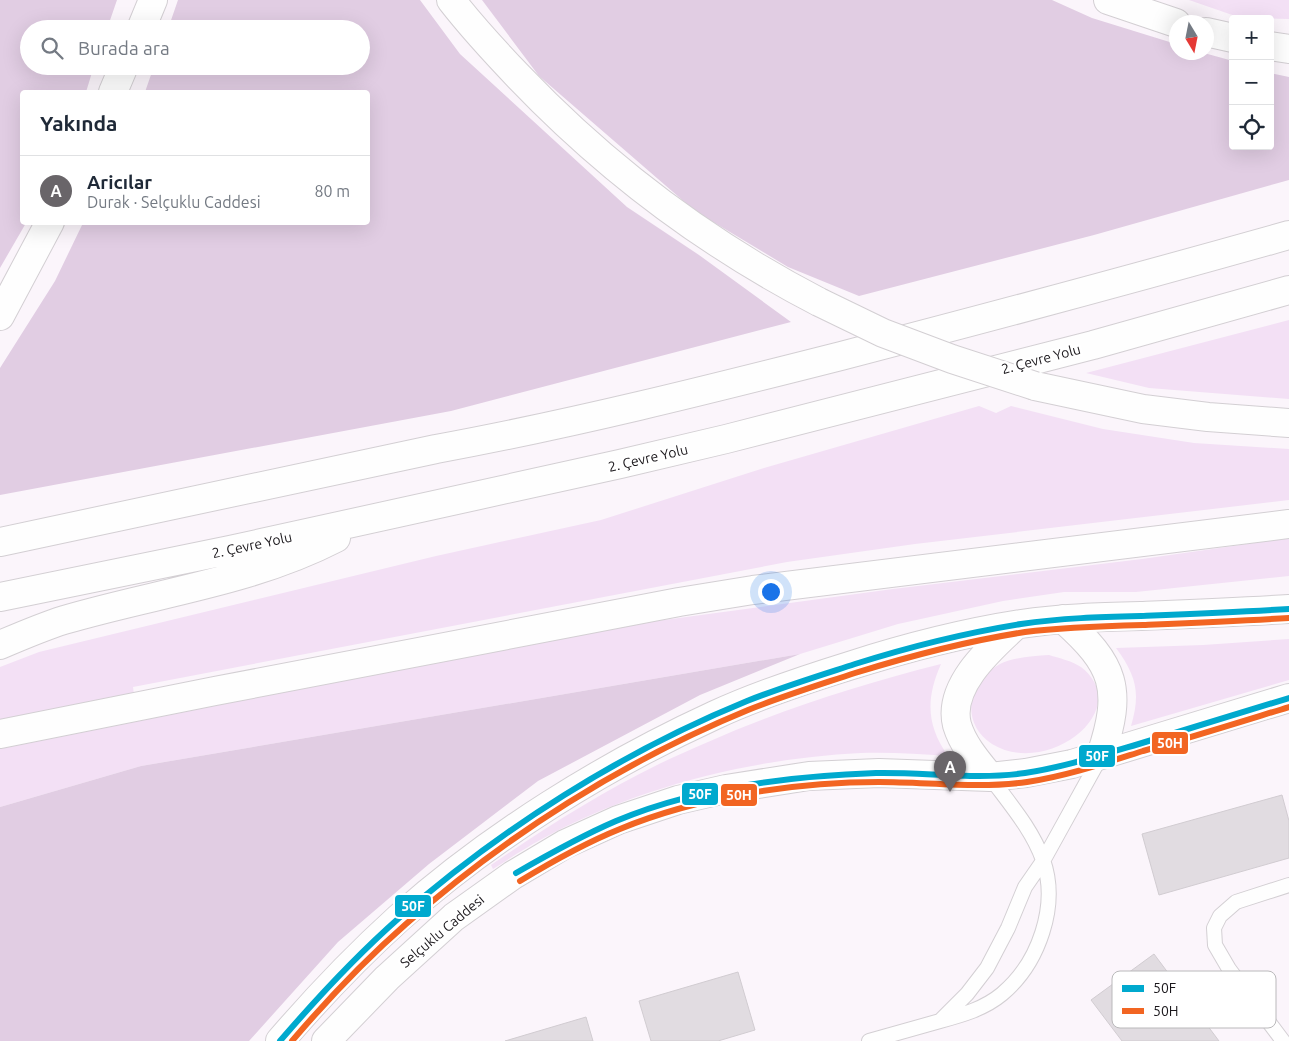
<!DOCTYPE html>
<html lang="tr">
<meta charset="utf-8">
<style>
:root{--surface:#fff;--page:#f2f2f3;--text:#1f2937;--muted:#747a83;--line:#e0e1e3;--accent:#696569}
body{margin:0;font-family:Ubuntu,sans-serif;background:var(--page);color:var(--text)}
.controls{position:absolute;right:15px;top:15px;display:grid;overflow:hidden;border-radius:5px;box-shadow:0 5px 20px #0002}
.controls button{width:45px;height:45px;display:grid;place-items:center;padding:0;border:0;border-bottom:1px solid var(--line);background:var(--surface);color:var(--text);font:25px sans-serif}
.compass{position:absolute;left:1169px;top:15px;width:45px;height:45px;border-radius:50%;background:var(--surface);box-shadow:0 5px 20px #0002;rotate:170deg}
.you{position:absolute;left:770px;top:591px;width:18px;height:18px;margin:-12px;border:4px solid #fff;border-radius:50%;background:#1a73e8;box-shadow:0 0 0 8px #1a73e833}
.badge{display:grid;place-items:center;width:32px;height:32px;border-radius:50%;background:var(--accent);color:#fff;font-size:16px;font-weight:700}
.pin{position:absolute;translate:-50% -41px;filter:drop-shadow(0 1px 2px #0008)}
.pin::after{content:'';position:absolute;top:26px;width:18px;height:15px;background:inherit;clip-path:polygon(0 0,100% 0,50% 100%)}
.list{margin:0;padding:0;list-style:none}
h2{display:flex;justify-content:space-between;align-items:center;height:65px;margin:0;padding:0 20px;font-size:21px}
h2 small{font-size:16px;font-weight:400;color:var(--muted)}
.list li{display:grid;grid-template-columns:32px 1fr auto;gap:15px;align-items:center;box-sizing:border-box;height:70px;padding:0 20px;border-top:1px solid var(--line)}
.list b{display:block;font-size:19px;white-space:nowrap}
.list p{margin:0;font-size:16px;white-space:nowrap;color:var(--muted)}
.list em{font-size:16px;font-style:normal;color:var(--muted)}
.icon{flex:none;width:28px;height:28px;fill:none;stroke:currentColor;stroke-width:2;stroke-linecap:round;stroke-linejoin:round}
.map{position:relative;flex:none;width:1289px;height:1041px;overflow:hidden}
.search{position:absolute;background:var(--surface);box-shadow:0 5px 20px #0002;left:20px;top:20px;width:350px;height:55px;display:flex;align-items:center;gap:12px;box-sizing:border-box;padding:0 18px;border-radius:28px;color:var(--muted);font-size:19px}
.panel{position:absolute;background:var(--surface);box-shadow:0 5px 20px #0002;left:20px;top:90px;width:350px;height:135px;border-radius:5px}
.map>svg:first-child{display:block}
.green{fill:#f3e0f5}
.forest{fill:#e1cde3}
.building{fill:#e1dce1;stroke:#d1ccd1}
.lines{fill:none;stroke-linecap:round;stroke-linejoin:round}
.service-casing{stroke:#d3cfd3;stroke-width:16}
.primary-casing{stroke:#d3cfd3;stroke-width:30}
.motorway-casing{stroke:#d3cfd3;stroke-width:30}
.service{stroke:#fefefe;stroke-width:14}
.primary{stroke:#fefefe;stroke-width:28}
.motorway{stroke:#fefefe;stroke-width:28}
.motorway-bridge-casing{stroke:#d3cfd3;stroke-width:30;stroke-linecap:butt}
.motorway-bridge{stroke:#fefefe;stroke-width:28}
.bus-1-casing{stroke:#fff;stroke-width:10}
.bus-2-casing{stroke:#fff;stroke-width:10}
.bus-1{stroke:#00a9ce;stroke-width:6}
.bus-2{stroke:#f26522;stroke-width:6}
.labels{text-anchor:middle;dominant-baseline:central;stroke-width:5;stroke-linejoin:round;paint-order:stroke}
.street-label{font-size:14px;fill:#1a171b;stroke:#fff}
.key{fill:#fff;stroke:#bab9bb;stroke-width:1}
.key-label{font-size:14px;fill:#1a171b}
.line-badge{stroke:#fff;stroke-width:2}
.badge-label{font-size:14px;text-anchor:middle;font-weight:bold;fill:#fff}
</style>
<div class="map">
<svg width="1289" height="1041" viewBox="0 0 1289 1041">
<rect width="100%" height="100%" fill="#fbf5fb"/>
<path class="green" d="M1189,0h100v19l-48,-1z
M1289,320v79l-140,-11 -63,-15z
M979,406l17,7 15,-7 92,23 91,14 95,6v51l-374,44 -128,18 -654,125 1,8 -134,25v-53l39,-15 397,-96 165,-36 163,-52z
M1289,538v38l-153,16h-72l-61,9 -105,23 -98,30 -659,112 -141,41v-58l170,-39 457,-85 266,-36 249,-30z
M1289,639v41l-158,46c10,-33 5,-51 -15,-78l87,-3z
M1049,655c10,3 23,6 32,12 55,43 -34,111 -89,77 -33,-22 -24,-63 8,-80 15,-7 33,-8 49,-9z
M941,664c-15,34 -15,61 7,92 -29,-2 -58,-4 -87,-3 -107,5 -225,34 -319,86 -17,9 -33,20 -49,30l-2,-4c54,-37 109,-72 168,-101 16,-8 33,-15 49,-22 75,-33 154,-58 233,-78z"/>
<path class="forest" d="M0,0h117l-10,29h-78v37h65l-8,26h-64v130l4,1 -26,45z
M178,0h242l40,54 167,153 72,48 92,67 -340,89 -451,84v-127l55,-87 28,-58 285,-1v-130h-223l9,-26h207v-37h-193z
M482,0h570l40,18 84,26v8l28,1 29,8v85h37v-73l19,4v103l-195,55 -235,61 -71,-29 -93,-56 -156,-135z
M800,654l-100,41 -162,86 -109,83 -91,78 -89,99h-249v-234l141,-41z"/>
<path class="building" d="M1282,795l7,26v37l-130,37 -17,-61z
M1154,954l65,87h-97l-31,-41z
M738,972l17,58 -37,11h-67l-12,-40z
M586,1017l7,24h-88z"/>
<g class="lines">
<g class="service-casing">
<path id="service" d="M990,777c19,26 42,52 53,83 16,45 -4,103 -41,134 -18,15 -40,21 -62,27l27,-27 20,-26 21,-40 17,-41 18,-26 57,-103
M869,1041l71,-20
M1283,1041l-54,-72 -14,-24 -1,-17 6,-12 16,-14 53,-17"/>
</g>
<g class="primary-casing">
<path id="primary" d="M1063,619c52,46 60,70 38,136
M990,777c-13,-16 -27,-32 -33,-52 -10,-39 34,-77 59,-100
M280,1041c37,-43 77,-85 119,-123 92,-82 205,-152 316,-203 43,-20 89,-35 134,-49 56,-18 114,-33 172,-42 40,-6 80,-7 120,-8 49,-2 99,-4 148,-7
M326,1041l61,-63 67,-61 59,-42 52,-31 53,-24 60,-20 48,-11 83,-13 70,-3 111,4 36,-4 46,-9 217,-66"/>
</g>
<g class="motorway-casing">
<path id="motorway" d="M451,0c21,27 45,53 68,77 87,91 188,167 300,225
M1108,0l68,23
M141,29l12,-29
M1206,32l27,6
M1270,46l19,3
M113,92l11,-26
M0,316l50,-94
M1035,386l108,23 65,8 81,6
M0,542l436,-93c136,-25 271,-59 405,-93 150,-39 299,-79 448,-121
M0,597l230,-47 390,-86 106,-25 367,-94 196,-55
M0,645c21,-9 42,-18 64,-25 91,-27 187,-38 272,-82
M0,734l215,-43 464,-89 74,-12 536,-66"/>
</g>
<use href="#service" class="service"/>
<use href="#primary" class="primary"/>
<use href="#motorway" class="motorway"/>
<g class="motorway-bridge-casing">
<path id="motorway-bridge" d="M819,302l64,31 69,26 83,27"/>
</g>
<use href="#motorway-bridge" class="motorway-bridge"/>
<g class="bus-1-casing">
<path id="bus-1" d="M516,873c33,-19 65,-37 100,-52 80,-34 174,-45 260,-48 50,-1 100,7 149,0 40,-6 79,-19 117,-30 49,-15 98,-30 147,-45
M280,1041c37,-43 76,-85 119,-123 101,-89 223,-166 348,-217 35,-14 71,-25 108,-37 54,-17 110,-31 166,-40 40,-6 80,-7 120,-8 49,-2 99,-4 148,-7"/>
</g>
<g class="bus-2-casing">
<path id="bus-2" d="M520,881c33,-20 65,-38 100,-52 77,-32 175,-47 259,-47 49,0 99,7 148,0 40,-6 78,-19 116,-31 49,-14 97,-29 146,-44
M292,1041c35,-41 73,-81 114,-117 100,-89 218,-163 342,-214 35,-14 71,-25 107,-37 55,-17 112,-32 170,-41 39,-5 78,-6 118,-7 48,-2 97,-4 146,-7"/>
</g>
<use href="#bus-1" class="bus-1"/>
<use href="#bus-2" class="bus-2"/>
</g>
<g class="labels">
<g class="street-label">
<text transform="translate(1041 359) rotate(-15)">2. Çevre Yolu</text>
<text transform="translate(648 458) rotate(-13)">2. Çevre Yolu</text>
<text transform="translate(252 545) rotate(-12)">2. Çevre Yolu</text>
<text transform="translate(442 931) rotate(-40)">Selçuklu Caddesi</text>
</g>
</g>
<rect x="1112" y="971" width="164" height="57" rx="8" class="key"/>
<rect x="1122" y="985" width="22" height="7" fill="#00a9ce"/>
<rect x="1122" y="1008" width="22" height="6" fill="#f26522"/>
<g class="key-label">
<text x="1153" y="993">50F</text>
<text x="1153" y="1016">50H</text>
</g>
<g class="line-badge">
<rect x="1151" y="731" width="38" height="24" rx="5" fill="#f26522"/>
<rect x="1078" y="744" width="38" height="24" rx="5" fill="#00a9ce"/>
<rect x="681" y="782" width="38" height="24" rx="5" fill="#00a9ce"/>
<rect x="720" y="783" width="38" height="24" rx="5" fill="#f26522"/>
<rect x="394" y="894" width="38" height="24" rx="5" fill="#00a9ce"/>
</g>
<g class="badge-label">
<text x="1170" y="748">50H</text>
<text x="1097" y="761">50F</text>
<text x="700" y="799">50F</text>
<text x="739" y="800">50H</text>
<text x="413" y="911">50F</text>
</g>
</svg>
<div class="controls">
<button>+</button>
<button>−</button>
<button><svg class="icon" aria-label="locate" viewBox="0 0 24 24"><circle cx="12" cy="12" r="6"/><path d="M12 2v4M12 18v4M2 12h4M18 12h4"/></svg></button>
</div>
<svg class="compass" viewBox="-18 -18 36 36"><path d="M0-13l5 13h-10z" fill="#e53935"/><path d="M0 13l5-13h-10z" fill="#747a83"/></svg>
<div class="you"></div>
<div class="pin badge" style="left:950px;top:792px">A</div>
<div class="search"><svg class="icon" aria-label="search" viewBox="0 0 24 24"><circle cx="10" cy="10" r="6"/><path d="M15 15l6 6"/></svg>Burada ara</div>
<section class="panel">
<h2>Yakında<small></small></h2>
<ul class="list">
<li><span class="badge">A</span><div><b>Aricılar</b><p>Durak · Selçuklu Caddesi</p></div><em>80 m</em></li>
</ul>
</section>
</div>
